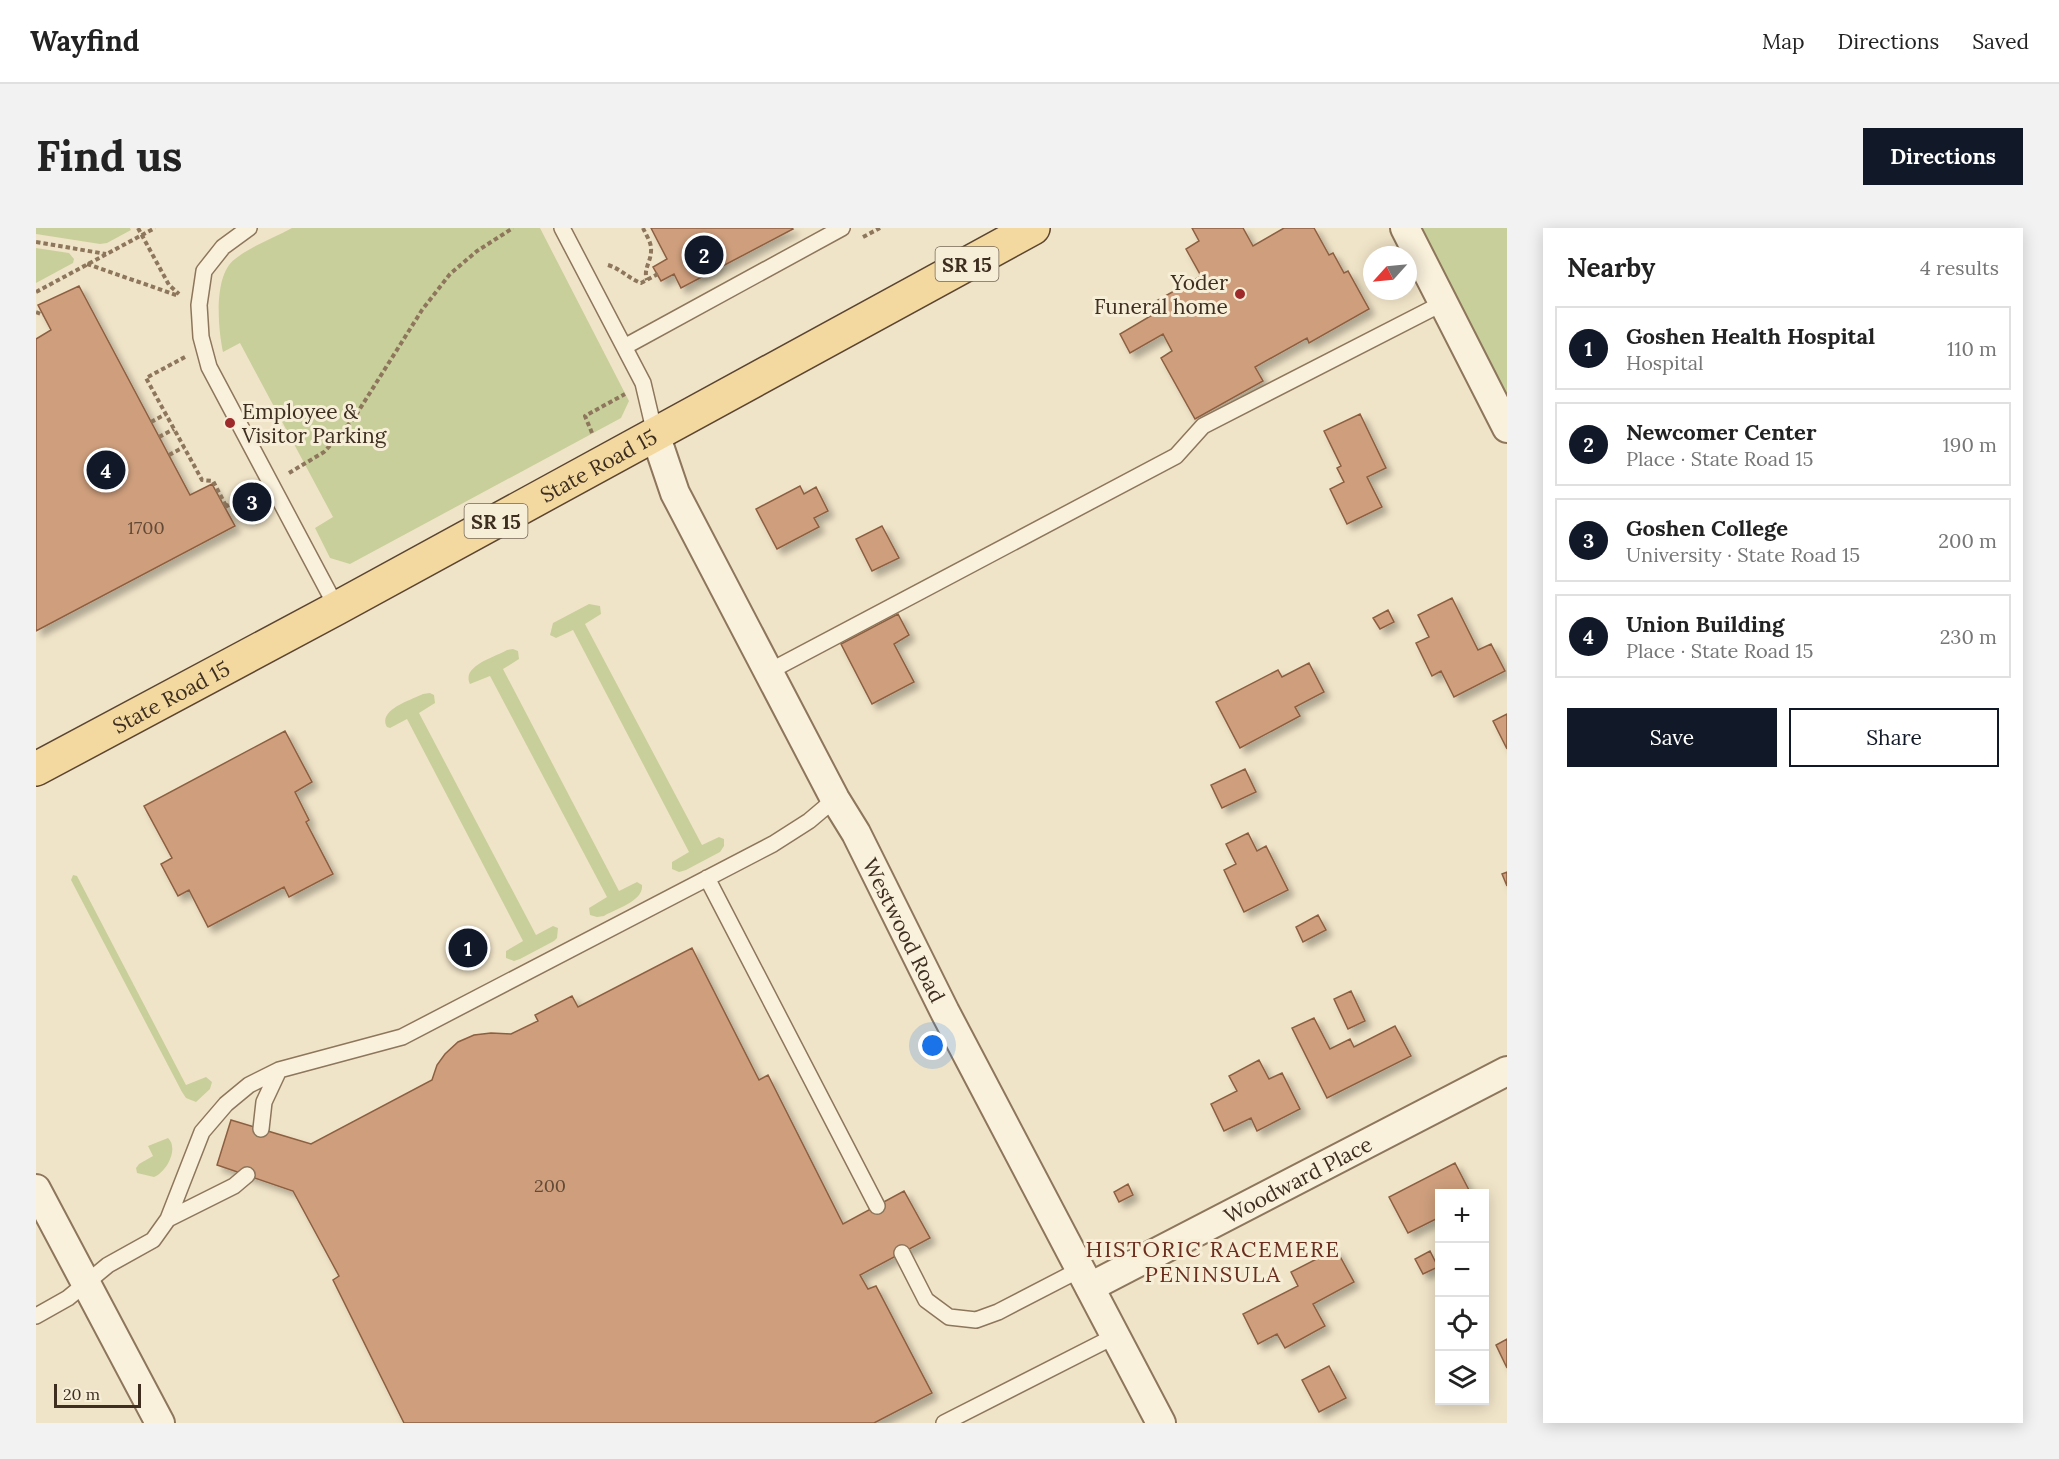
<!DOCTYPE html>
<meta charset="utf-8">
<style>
:root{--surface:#fff;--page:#f2f2f2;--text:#222;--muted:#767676;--line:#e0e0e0;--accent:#111827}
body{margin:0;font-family:Lora,serif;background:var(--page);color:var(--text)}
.controls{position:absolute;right:18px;bottom:18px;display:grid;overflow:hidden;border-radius:0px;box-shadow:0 3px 15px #0003}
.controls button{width:54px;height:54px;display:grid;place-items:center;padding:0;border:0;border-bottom:2px solid var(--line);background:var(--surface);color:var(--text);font:30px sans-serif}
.compass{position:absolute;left:1327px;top:18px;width:54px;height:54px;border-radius:50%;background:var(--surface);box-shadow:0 3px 15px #0003;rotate:243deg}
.scale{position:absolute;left:18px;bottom:15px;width:87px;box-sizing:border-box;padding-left:6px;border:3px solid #3d2e20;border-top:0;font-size:16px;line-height:21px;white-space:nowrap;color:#3d2e20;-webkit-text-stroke:4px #f7eed8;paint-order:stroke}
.you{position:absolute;left:897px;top:818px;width:21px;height:21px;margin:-15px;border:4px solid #fff;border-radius:50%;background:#1a73e8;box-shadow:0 0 0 9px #1a73e833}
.badge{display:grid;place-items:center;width:39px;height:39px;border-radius:50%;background:var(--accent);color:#fff;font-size:20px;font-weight:700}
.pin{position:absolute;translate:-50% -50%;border:3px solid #fff;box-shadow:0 2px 6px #0006}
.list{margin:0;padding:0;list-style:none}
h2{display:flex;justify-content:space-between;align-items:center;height:78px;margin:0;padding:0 24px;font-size:26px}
h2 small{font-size:20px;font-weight:400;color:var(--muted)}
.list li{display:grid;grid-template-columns:39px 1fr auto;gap:18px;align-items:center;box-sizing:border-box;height:84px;margin:0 12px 12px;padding:0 12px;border:2px solid var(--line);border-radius:0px}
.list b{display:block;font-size:22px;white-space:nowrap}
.list p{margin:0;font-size:20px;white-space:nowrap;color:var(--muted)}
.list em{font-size:20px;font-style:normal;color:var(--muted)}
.actions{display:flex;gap:12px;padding:18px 24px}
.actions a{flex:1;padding:14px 0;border:2px solid var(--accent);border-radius:0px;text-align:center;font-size:21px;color:var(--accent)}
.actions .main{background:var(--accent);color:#fff}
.icon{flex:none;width:33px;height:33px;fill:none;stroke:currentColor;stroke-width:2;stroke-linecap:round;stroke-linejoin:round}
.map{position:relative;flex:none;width:1471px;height:1195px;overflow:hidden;border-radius:0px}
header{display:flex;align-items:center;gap:36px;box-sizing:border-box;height:84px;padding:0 30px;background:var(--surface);border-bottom:2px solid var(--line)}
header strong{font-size:28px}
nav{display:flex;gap:33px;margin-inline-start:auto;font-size:21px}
.intro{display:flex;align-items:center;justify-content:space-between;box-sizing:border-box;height:144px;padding:0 36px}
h1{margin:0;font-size:42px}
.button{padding:15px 27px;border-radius:0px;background:var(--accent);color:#fff;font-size:21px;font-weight:700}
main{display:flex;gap:36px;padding:0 36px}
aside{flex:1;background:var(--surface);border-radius:0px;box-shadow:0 3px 15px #0003}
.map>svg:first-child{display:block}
.green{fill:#c9cf9b}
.building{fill:#cf9f7d;stroke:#8d5f41;stroke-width:1.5;filter:url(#shadow)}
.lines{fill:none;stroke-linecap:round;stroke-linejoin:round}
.service-casing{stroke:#8d765c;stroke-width:18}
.minor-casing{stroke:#8d765c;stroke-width:32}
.primary-casing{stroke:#5b4430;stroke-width:36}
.path{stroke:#8d765c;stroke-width:4;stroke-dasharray:4.5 3;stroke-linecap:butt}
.service{stroke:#faf1dc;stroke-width:15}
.minor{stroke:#faf1dc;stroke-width:28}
.primary{stroke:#f3d9a0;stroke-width:33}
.poi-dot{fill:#9e2a2b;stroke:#f7eed8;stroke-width:2}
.labels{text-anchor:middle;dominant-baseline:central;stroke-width:6;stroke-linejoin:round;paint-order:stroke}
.number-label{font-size:18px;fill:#624a37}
.shield{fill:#f7eed8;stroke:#756857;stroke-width:1.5}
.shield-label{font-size:20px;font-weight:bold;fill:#3d2e20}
.poi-label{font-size:21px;fill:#3d2e20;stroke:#f7eed8;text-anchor:end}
.street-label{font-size:21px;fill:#3d2e20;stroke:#f7eed8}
.neighbourhood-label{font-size:22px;letter-spacing:1.5px;fill:#6b2e1e;stroke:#f7eed8}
</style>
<header>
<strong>Wayfind</strong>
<nav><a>Map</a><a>Directions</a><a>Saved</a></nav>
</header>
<div class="intro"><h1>Find us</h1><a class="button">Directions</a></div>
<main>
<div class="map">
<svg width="1471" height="1195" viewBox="0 0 1471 1195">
<defs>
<filter id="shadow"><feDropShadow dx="5.5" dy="5.5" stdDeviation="3" flood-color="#0004"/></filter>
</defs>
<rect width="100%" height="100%" fill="#f0e4c8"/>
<path class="green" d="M0,0h94l1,2 -24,13 -7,1 -64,-10z
M256,0h248l89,173 -8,17 -271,146 -20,-6 -15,-30 18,-11 -93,-174 -17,9c-5,-23 -10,-77 12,-93 16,-13 39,-21 57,-31z
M1369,0h102v200z
M0,20l33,5 5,6 -1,4 -37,20z
M553,376l11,2 1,8 -16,10 117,221 17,-8 5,2v7l-4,6 -34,18 -7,2 -7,-3v-7l17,-10 -116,-222 -17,8 -6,-3 3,-12z
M477,421l5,2 1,8 -16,10 116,222 18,-9 5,3c2,16 -26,24 -38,31l-7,1 -7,-2 -1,-7 18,-11 -117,-221 -20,8c-9,-18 25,-27 37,-34z
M394,465l4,2 1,8 -16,10 117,222 17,-9 5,2 -1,10 -3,3 -34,18 -6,2 -8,-3v-7l17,-10 -116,-222 -17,9 -3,-1c-10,-17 24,-27 36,-33z
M37,647l4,1 109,209 20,-8 6,5 -2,7 -14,13 -10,-4 -4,-6 -111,-212z
M132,910c11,10 -1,34 -14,39l-17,-4 -1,-5 3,-4 14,-8 -5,-10z"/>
<path class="building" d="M615,0h141l1,1 -112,59 -7,-14 -13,7 -8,-14 14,-8z
M1156,0h51l10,18 31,-18h30l15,27 4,-2 11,20 4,-2 21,38 -60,34 -2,-5 -52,29 8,14 -68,38 -34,-61 11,-7 -9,-17 -33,19 -10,-19 34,-20 -5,-9 52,-29 -15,-27 13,-8z
M43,58l111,209 22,-11 23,42 -199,105v-292l15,-9 -13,-25z
M1324,186l26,54 -19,9 15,30 -35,17 -17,-35 14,-7 -7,-14 4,-2 -17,-35z
M764,258l4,8 12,-7 12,24 -14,7 5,9 -42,22 -21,-40z
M846,298l17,32 -27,13 -16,-32z
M1416,370l26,52 13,-6 14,27 -51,26 -13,-26 -9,5 -16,-33 13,-6 -11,-22z
M1352,382l6,12 -14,7 -7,-11z
M862,386l11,21 -15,9 20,38 -42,22 -31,-60z
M1273,435l15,29 -29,15 5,9 -60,32 -24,-46 62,-32 4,7z
M1471,486v35l-14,-28z
M249,503l27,51 -17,10 14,28 -3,2 27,52 -44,23 -5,-10 -76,40 -19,-37 -11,6 -17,-32 11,-6 -28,-52z
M1209,541l11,23 -34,16 -11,-23z
M1212,605l9,18 9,-5 22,44 -44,22 -20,-42 12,-6 -10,-20z
M1471,644v14l-5,-12z
M1282,687l8,15 -23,12 -7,-15z
M656,720l67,132 9,-5 75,149 61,-33 26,47 -70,37 8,14 8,-3 56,107 -58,30h-470l-71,-143 6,-4 -46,-85 -76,-26 14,-45 80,24 121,-64 5,-15 8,-11 13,-12 16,-7 17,-2 20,1 27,-13 -3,-6 37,-19 6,11z
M1315,763l14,30 -17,8 -14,-30z
M1278,790l16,31 20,-10 4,8 41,-21 16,30 -84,42 -35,-70z
M1223,832l10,19 13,-6 18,36 -43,22 -6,-13 -27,13 -13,-27 26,-13 -8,-15z
M1419,935l16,31h-31v23l-32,16 -19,-36z
M1092,956l5,11 -14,7 -5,-10z
M1300,1021l18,33 -41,22 12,22 -40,22 -8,-14 -19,10 -15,-30 55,-28 -7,-14z
M1394,1023l8,16 -15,7 -8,-15z
M1471,1111v29l-11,-23z
M1293,1138l17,32 -27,14 -17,-32z"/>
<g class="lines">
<g class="service-casing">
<path id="service" d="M213,0l-26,19 -19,24 -5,34 2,32 8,30 128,241
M526,0l81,155 12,51
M590,118l216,-118
M732,444l408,-216 27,-30 240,-123
M671,650l170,328
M225,901l3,-27 15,-32
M132,991l66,-33 13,-11
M866,1025l24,47 23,17 27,3 22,-8 83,-43
M0,1088l32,-18 40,-33 45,-25 15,-21 34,-87 24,-28 23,-19 30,-15 123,-33 371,-193 36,-23 26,-22
M908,1195l171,-87"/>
</g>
<g class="minor-casing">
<g id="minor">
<path d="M1369,0l102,200"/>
<path id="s1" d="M619,206l20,59 160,306 21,34 89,179 216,411"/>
<path d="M0,961l124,234"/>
<path id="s2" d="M1054,1059l417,-216"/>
</g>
</g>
<g class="primary-casing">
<g id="primary">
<path id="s3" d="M0,541l301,-161 696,-380"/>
</g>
</g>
<path class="path" d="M102,0l31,57 10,9
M607,0c3,7 9,15 8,23 0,11 -8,18 -4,29
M827,9l17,-9
M0,14l70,12
M51,36l92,32
M572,37c13,4 20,13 33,18l17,-9
M0,64l119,-64
M0,84l7,3
M149,129l-39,21 56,102 11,1 13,25
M115,194l15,-8
M556,205l-7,-17 40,-22
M123,209l15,-8
M133,227l15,-8
M253,245l35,-21 16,-17 16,-20 66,-105 28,-36 27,-23 36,-23
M189,279l26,-14"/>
<use href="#service" class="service"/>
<use href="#minor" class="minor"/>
<use href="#primary" class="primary"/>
</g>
<g class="poi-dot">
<circle cx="1204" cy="66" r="6"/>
<circle cx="194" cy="195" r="6"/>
</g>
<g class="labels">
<g class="number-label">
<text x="110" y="299">1700</text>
<text x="514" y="957">200</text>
</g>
<g class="shield">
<rect x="899.5" y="19" width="63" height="34" rx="4.5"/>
<rect x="428.5" y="276" width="63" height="34" rx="4.5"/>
</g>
<g class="shield-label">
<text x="931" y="36">SR 15</text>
<text x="460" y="293">SR 15</text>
</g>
<g class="poi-label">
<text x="1192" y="54">Yoder<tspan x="1192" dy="24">Funeral home</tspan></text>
<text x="206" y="183" text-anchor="start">Employee &amp;<tspan x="206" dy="24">Visitor Parking</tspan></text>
</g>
<g class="street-label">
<text stroke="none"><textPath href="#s3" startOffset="639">State Road 15</textPath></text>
<text stroke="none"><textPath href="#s3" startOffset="153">State Road 15</textPath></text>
<text stroke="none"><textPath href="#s1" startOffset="556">Westwood Road</textPath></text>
<text stroke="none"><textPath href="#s2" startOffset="234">Woodward Place</textPath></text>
</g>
<g class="neighbourhood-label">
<text x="1177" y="1021">HISTORIC RACEMERE<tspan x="1177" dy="25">PENINSULA</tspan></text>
</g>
</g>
</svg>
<div class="controls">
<button>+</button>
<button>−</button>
<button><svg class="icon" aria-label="locate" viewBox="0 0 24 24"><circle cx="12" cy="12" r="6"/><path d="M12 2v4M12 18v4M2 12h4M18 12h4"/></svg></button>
<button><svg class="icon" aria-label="layers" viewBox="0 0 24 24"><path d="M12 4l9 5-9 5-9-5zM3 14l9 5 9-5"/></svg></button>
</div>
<svg class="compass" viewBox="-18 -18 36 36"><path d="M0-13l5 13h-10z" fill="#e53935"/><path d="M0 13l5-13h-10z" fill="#767676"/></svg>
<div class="scale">20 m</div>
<div class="you"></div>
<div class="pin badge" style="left:432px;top:720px">1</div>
<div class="pin badge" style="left:668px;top:27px">2</div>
<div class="pin badge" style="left:216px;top:274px">3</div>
<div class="pin badge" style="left:70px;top:242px">4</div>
</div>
<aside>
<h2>Nearby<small>4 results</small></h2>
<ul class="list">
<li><span class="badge">1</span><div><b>Goshen Health Hospital</b><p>Hospital</p></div><em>110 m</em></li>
<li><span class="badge">2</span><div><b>Newcomer Center</b><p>Place · State Road 15</p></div><em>190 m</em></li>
<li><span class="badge">3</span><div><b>Goshen College</b><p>University · State Road 15</p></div><em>200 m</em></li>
<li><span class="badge">4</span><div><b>Union Building</b><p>Place · State Road 15</p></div><em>230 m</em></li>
</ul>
<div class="actions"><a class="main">Save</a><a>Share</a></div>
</aside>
</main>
